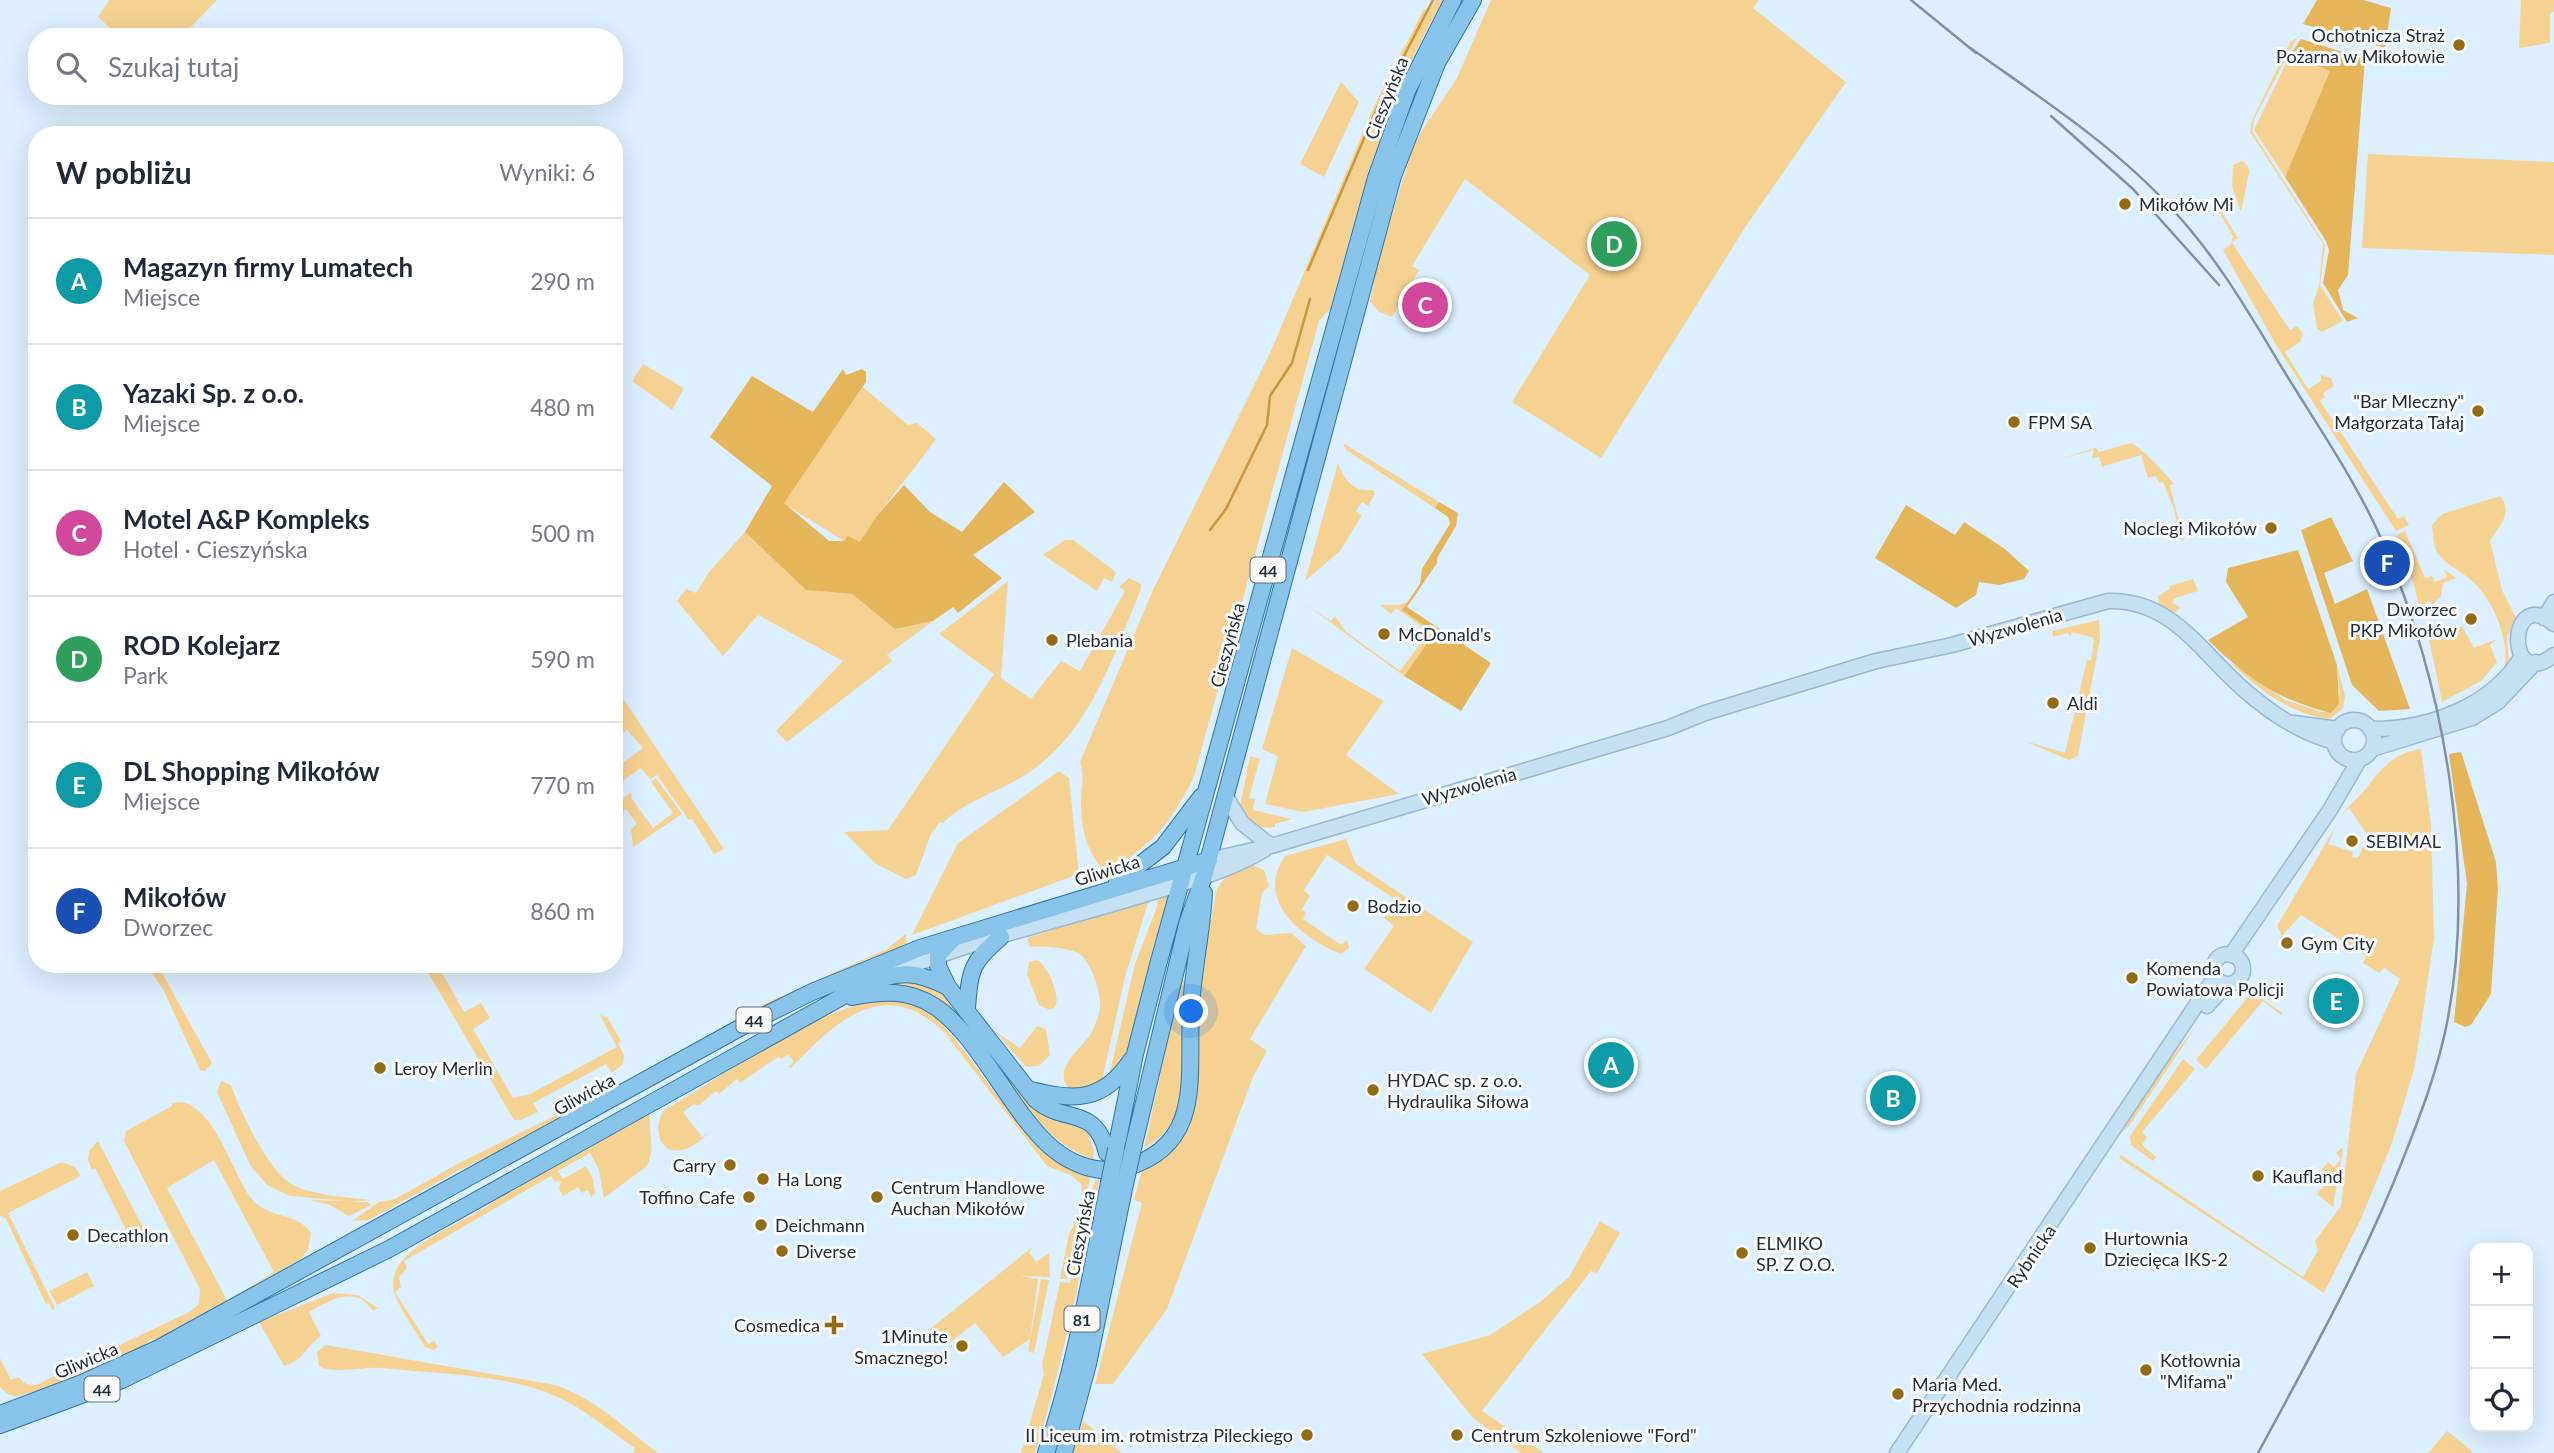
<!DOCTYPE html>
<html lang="pl">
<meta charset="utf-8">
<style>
:root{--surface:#fff;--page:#f2f2f3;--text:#1f2937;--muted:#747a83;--line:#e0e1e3;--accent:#2563eb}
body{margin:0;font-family:Lato,sans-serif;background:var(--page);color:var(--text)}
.controls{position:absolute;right:21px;bottom:21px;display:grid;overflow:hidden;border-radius:14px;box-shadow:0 7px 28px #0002}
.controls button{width:63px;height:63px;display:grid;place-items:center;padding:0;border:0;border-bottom:2px solid var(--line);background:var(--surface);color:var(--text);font:35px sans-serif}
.you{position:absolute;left:1192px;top:1012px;width:24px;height:24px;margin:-18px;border:5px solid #fff;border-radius:50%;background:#1a73e8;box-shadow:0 0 0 10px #1a73e833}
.badge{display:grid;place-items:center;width:46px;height:46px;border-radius:50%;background:var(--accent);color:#fff;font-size:23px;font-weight:700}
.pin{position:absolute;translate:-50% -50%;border:4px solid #fff;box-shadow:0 2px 7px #0006}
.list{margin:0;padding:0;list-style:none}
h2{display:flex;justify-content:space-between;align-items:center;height:91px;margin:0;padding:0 28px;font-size:30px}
h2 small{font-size:23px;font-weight:400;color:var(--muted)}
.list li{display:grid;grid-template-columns:46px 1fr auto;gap:21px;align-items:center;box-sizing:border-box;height:126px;padding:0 28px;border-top:2px solid var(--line)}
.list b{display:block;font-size:26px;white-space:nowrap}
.list p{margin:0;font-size:23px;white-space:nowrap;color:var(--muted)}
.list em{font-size:23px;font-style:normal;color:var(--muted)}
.icon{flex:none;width:38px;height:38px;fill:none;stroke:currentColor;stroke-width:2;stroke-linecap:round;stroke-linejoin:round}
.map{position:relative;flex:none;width:2554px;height:1453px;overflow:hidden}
.search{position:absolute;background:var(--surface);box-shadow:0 7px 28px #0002;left:28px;top:28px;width:595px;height:77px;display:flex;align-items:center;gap:18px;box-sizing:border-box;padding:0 24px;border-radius:28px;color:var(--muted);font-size:26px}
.panel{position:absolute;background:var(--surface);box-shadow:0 7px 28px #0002;left:28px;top:126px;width:595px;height:847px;border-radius:28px}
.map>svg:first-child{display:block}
.green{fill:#f6d292}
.forest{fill:#e5b55a}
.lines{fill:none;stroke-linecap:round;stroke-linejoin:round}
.stream{stroke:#c8993b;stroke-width:2.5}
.secondary-casing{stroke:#9ab9d0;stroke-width:17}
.primary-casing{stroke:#3276a2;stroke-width:18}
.secondary{stroke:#c4e1f4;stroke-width:14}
.primary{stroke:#88c3e9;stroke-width:16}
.rail{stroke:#83929e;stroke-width:2.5}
.primary-bridge-casing{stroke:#3276a2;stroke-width:18;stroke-linecap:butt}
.primary-bridge{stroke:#88c3e9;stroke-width:16}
.poi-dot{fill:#936b14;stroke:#f9f9f9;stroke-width:2.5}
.labels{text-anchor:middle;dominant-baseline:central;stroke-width:6;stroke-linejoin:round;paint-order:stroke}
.shield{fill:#f9f9f9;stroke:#646c73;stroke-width:2}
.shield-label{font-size:16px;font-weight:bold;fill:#243039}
.poi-label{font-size:18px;fill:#243039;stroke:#f9f9f9;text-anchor:start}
.street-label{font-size:18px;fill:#243039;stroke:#f9f9f9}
</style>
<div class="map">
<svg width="2554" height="1453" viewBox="0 0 2554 1453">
<rect width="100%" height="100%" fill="#dceffe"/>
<path class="green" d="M109,0h108l-36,37h-61l-22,-20z
M1436,0h8c-58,95 -84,203 -114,309l-11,12 -125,456c-26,51 -40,67 -89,95 -19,-21 -24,-43 -24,-71 0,-15 4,-24 -1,-39l73,-172 118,-239 103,-245 50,-97 4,3z
M1491,0h268l-6,8 93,74 -100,144 -145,232 -89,-56 78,-127 -125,-96 -53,87 7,4 -27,47 -13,-5 -9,-11 11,-51 34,-109 42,-63z
M2521,0h33v12l-4,1v30l-31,5z
M2297,38l-43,81 -2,12 73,114 -5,40 23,36 -21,11 -5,-3 -4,-26 6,-17 4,-42 -73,-112 2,-12 39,-79z
M2290,55l40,16 -45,106 -31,-47z
M1341,82l18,20 -35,75 -24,-13z
M2368,154l186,8v93l-192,-7z
M2242,161l6,5 1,6 -8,40 -9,-26 1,-21z
M2217,209h3l18,29 -6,5 58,87 7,-4 6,8 -3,8 -15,10 23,37 13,-8v-6l10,3 3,8 -11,7 2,4 -5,4 78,118 6,-3 5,9 -13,6 -120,-186 -53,-95 8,-6 2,-8z
M643,364l41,24 -12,22 -40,-29z
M863,387l45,38 9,-2 19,16c-25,35 -54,67 -76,104l-16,-2 -61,-38z
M1343,443l96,59 -4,6 -89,-58z
M2131,443c13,7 33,29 43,41l-4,2 14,55 -4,-2 -6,-30 -11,-27 -4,1 -3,-7 -8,2 -7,-23 -37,11 -1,3 -4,-12 -7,1 2,-8 -38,10 40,-12 3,4z
M1338,463c6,17 15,29 35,27l2,4 -7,12 -6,-4 -6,9 6,4 -22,36 -35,30z
M2500,496c14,16 -1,30 -10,45l12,49 14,28 -9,19 2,26 -6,10c9,-28 -9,-74 -32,-93 -10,-9 -27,-16 -34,-28 -4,-7 -4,-18 -5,-27l10,-11z
M2405,531l20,47 7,-2 3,6 12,-5 -3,-8 12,9 -13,5 -2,13 -9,9 -2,-4 -11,5 -6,-25 -17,-42 2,-5z
M745,532l61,58 46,4 43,35 38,-8 -46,34 5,6 -105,81 -11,-11 67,-70 -85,-46 -35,41 -46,-55 9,-12 10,4 13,-21z
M1065,540h8l43,32 -4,10 -8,-4 -7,13 -54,-36z
M1129,578l12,6v5c-27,65 -50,141 -110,182 -28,20 -64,28 -88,52l-3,-1 -9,12 -15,41 -10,4 -30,-15 -32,-32 44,-2 106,-156 -55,-40 69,-53 -7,97 30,21 30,-38 19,10 45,-80 -6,-4z
M2193,579l5,12 -23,7 -3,4 8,6 -6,5 -15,-9 -1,-8 12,-7 -1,-3z
M1408,602l-6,8 34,23 -32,43 -99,-72 26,17 4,-5 11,16 54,39 29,-39 -33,-24 -5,6 -11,-9h18z
M2099,620l1,19 -22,117 -9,4 -47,-20 43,13 22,-93 4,1 3,-23 -22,-6 -2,5 -2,-4 -15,4 -1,-6z
M2462,626l12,22 23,-9 -7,6 7,17 -16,19 -39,21 -13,-63z
M1292,648l92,53 -38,54 53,39 -96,18 -38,-8 13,-48 -16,-7z
M2230,662l55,38 37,12 6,-1 12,-16 -3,-30 8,31 -2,12 -13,11c-41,-5 -72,-30 -100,-57z
M614,685l110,164 -10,5 -22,-35 -3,1 -32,-45 -7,4 -9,-11 -27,19v-18l29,-21 -16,-18 -13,9z
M2421,749l10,75 3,114 -19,128 -23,77 -31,76 -37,74 -205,-135 2,-3 182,122 15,-27 -3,-9 26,-35 15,-132 44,-95 -16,-11 -5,5 -16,-10 3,-7 -65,-41 -19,21 -5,-10 60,-102 -9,20 25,8 -1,5 6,1 10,-22 -19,-28 -7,7c8,-12 19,-19 26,-29 16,-21 27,-33 53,-37z
M1250,756l10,3 -11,39 6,1 -2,11 39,9 -17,5v3c-19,3 -26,-4 -35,-20z
M1059,771l10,7 10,96 -167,61 46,-92z
M656,778l26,36 -49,33 -2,-18 6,-5 -11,-15 -12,9v-13l17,-12 1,6 21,29 20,-15 -22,-31z
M1346,839l10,25 117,78 -42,71 -67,-44 30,-43 -10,-8 11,-19 -68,-44 -23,35 6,6 -8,13 4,4 -3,6 38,26 4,-4 3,1 1,6 -8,6c-39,-16 -87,-53 -56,-98z
M1250,864l14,6 5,16 -7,7 -6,36 9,6 26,-2 15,13 -56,93 17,12 -14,26 -86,232 -54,75h-18l47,-181 -8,-3 8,-31 49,-53 6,-26v-104l20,-97 7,-10z
M1167,895l3,2 -18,55 -24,97 -7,15 -13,16 27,-116 23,-60 -2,-7z
M1149,900l-24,77 -24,108 -30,5c-5,-5 -9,-11 -7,-19 5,-17 20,-25 28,-39 3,-7 8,-18 8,-26 1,-13 -9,-46 -22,-53 -13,-6 -33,-7 -48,-6l-3,-9z
M906,934l1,11 22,-7 -473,234 -87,48 -17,1 27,-19 16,-3 68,-38 181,-89 124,-70 119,-53z
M1038,960c10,8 23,35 17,47l-5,3 -11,-5 -12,-31 2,-12z
M145,964h12l55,99 -7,8 -5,-1 -37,-81z
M423,964h14l27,48 17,-9 9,15 -17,11 40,69 17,-4 87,-47 -17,-32 7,2 14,24 -3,2 6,12 -1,9 -11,9 -6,-9 -73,39 5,9 -17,8h-7z
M910,978l35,16 84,110 17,11 37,8 8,9 -2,7 5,10 -1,10c-41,-15 -50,-35 -77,-65 -35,-38 -73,-72 -109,-107l-18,-3z
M1182,979l6,1c-2,53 11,142 -44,168z
M2252,992l31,21 -2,2 -18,-14 -57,68 -10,-9z
M888,997l30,8 19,14c45,45 92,142 152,158l1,2 -23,100h-7l9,-45 15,-29 -3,-21 -10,-9 -24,-9 -102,-133c-60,-59 -108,-13 -154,35l-3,-1 6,-5 -6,-8 -6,5 -4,-2 -38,26 -3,-4 -18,15 -3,-3 -18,15 -4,-2 -11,8 19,25 6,-3c-7,5 -14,13 -23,15 -26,9 -33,-22 -21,-39 72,-41 140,-97 224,-113z
M2197,1025l-68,101 -7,6 42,-65z
M1037,1026l9,3 4,26 -11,11 -13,1 -31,-36 25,17z
M2183,1059l12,10 -53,63 5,5 -5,8 14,12 -3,4 -22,-16 -1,-9z
M221,1081l10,4c9,26 38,89 64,101 22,10 52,11 76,14l-20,2h17l3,3 -22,11 -19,-11 -20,-5 35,1 -55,-5 -23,-11 -17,-20 -33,-73z
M182,1102c34,8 50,70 69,96 16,21 47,14 60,35l-3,17 -7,9 -67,38 40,-25 -60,-112 -47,28 60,112 -79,44 6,-6c-6,3 -8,6 -13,10 -12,9 -114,50 -127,48 -6,-1 -10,-5 -14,-9v-29l11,22 7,-3 8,7 10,1 155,-74 8,-7 1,-15 -76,-148 2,-10 46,-25v-3z
M650,1113c-2,19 6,36 -3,53l-43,32 -5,-28 -9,-17 -32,18 5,8 23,-13 7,13 2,15 -4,3 -3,-7 -6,3 -4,-6 -15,9 -4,-7 2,-8 -6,1 -4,-6 -147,85 3,7 -8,9 2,10 -6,5 33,52 6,-4 4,7 -4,3 -9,-3c-10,-17 -23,-34 -30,-52 -17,-48 80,-73 107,-100z
M98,1141l50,96 -15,7 -38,-76 -3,2 -4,-10 1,-9z
M2341,1148l2,2 -10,57 -16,-13 11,-13 -9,-8 9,-11 6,5 7,-8 -5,-6z
M62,1162l13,5 6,9 -73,37 47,95 -3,2 -3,-7 -3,1 -40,-85 -6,-4v-24z
M1095,1180l4,1c-18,91 -36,183 -64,272h-14l23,-79 -2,-9 18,-83 10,1 14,-71z
M1600,1221l20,12 -23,40 -6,-2 -109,140 62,42h-23l-48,-35 -51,-64 68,-19 49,-32 30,-26z
M1034,1246l-5,6 7,10 13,-9 1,24 -30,-1 18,3 -8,60 -27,18 -28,-34 -28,22 -4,-6 -3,2 -10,-12z
M87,1272l7,14 -37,19 -8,-14z
M1041,1279l8,1 -15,73 -6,-2z
M333,1293l25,2 20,13 -5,3c-18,-27 -42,-11 -64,1l12,24c-18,13 -15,23 -37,30l-25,-44z
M326,1345l229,40c41,14 68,42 103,68h-25l2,-5c-28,-19 -55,-43 -87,-55 -48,-19 -114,-19 -165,-25 -20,-2 -47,7 -64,-2l-2,-14z
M1083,1421l39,32h-50z
M2447,1431l25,20 -1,2h-43z"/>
<path class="forest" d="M2317,0h46l28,8 -6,40 -82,-24z
M2301,39l64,20 -17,216 -10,15 5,20 15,8 -11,4 -24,-39 6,-33 -3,-9 -41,-64 45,-106 -40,-16z
M843,369l3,6 16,-6 4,3v10l-82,121 45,38h15l4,-5 12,6 16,-25 28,-32 26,27 32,20 42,-50 31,30 -62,43 29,23 -44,35 -5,-6 -20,14 -38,8 -43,-35 -46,-4 -61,-58 27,-46 -62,-49 42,-61 61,36z
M1439,502l19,11 -2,13 -19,32v5l-30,44 84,56 -30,48 -57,-35 31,-43 -33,-23 18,-26 2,-15 28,-45 -2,-7 -13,-9z
M1906,505l49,30 9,-13 41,27 24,22 -5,8 -25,6 -20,-3 -3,13 -20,13 -81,-50z
M2331,517l22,44 -29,12 11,31 32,-15 43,120 -31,2 -27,-26 -51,-155z
M2298,550l39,115 2,39 -8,9c-54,-14 -82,-33 -123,-73l40,-23 -22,-35 2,-14z
M2461,752l35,110 2,27 -7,105 -20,31 -6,2 -11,-5 13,-138 -18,-130z"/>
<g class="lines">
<path class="stream" d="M1308,270l69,-162 56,-108
M1210,530l16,-21 41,-84 3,-29 22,-33 18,-64"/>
<g class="secondary-casing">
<path id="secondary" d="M2544,618l10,-16
M2554,624c-47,-40 -49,70 0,31
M2334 740a20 20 0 1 1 40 0a20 20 0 1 1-40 0Z
M2294,723l44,6
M2370,729c58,1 122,-23 152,-73
M2372,749l100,-31 26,-16 38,-40
M1226,797l16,26 29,23
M1209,860l62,-14 397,-118 37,-15 171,-52 76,-16 156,-44c63,-2 92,50 134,87 27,24 58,45 92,54
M2213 969a15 15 0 1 1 30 0a15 15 0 1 1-30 0Z
M2231,955l99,-145 29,-50
M896,972c80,-33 165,-52 247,-77 41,-12 84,-23 121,-45
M2207,1006l20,-22
M1897,1453l318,-476"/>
</g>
<g class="primary-casing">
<path id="primary" d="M1117,882l46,-35 38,-50
M954,938l-16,17v11l10,21 88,113c29,25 59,4 71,53
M852,997c30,-6 56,-8 82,9 45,29 76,106 118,142 20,17 48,27 73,20 81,-23 62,-95 66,-160 2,-39 11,-76 13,-115
M967,1008c3,-38 4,-46 34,-71
M1027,1089c47,12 76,14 105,-30
M1134,1144l53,-220 17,-48 189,-700 44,-113 36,-63
M1116,1149l19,-95 24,-93 217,-783 31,-87 46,-91
M0,1414l82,-31 77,-35 588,-324 65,-32 108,-44 289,-88
M0,1425l122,-45 267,-131 476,-265c35,-13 49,-14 83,3
M1046,1453c30,-88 45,-180 63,-270
M1064,1453l24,-89 37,-180"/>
</g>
<use href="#secondary" class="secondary"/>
<use href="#primary" class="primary"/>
<path class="rail" d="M1911,0l65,53
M1969,47c70,50 145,98 203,162 46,49 80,109 115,167 34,55 72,110 97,169 61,142 93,325 63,478 -9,45 -25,88 -42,131 -40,104 -94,201 -147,299
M2051,116l82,73 86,96"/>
<g class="primary-bridge-casing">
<path id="primary-bridge" d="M1109,1183l7,-34
M1125,1184l9,-40"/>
</g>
<use href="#primary-bridge" class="primary-bridge"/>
</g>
<g class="poi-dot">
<circle cx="2459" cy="45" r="7"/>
<circle cx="2125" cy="204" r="7"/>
<circle cx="2478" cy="411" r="7"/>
<circle cx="2014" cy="422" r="7"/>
<circle cx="2271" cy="528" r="7"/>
<circle cx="2471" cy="619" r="7"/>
<circle cx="1384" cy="634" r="7"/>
<circle cx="1052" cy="640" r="7"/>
<circle cx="2053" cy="703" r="7"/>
<circle cx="2352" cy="841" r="7"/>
<circle cx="1353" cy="906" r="7"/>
<circle cx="2287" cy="943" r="7"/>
<circle cx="2132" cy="978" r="7"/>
<circle cx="380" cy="1068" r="7"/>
<circle cx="1373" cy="1090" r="7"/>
<circle cx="730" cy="1165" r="7"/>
<circle cx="2258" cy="1176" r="7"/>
<circle cx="763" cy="1179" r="7"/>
<circle cx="749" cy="1197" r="7"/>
<circle cx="877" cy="1197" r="7"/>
<circle cx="761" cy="1225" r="7"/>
<circle cx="73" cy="1235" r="7"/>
<circle cx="2090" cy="1248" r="7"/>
<circle cx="782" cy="1251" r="7"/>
<circle cx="1742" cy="1253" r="7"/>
<path d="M830.5 1314.5h7v7h7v7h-7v7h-7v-7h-7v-7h7z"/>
<circle cx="962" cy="1346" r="7"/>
<circle cx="2146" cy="1370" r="7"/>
<circle cx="1898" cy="1394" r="7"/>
<circle cx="1307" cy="1435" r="7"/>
<circle cx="1457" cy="1435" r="7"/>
</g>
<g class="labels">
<g class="shield">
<rect x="1250.5" y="557.5" width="35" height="25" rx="5"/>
<rect x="736.5" y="1007.5" width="35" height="25" rx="5"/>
<rect x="1064.5" y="1306.5" width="35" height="25" rx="5"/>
<rect x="84.5" y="1376.5" width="35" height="25" rx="5"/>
</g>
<g class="shield-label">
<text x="1268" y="570">44</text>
<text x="754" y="1020">44</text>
<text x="1082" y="1319">81</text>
<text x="102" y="1389">44</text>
</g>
<g class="poi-label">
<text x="2445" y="35" text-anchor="end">Ochotnicza Straż<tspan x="2445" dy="21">Pożarna w Mikołowie</tspan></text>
<text x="2139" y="204">Mikołów Mi</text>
<text x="2464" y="401" text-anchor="end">"Bar Mleczny"<tspan x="2464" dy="21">Małgorzata Tałaj</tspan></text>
<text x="2028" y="422">FPM SA</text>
<text x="2257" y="528" text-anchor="end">Noclegi Mikołów</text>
<text x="2457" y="609" text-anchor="end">Dworzec<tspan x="2457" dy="21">PKP Mikołów</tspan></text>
<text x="1398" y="634">McDonald's</text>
<text x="1066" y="640">Plebania</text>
<text x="2067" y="703">Aldi</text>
<text x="2366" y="841">SEBIMAL</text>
<text x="1367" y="906">Bodzio</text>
<text x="2301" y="943">Gym City</text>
<text x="2146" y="968">Komenda<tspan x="2146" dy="21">Powiatowa Policji</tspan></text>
<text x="394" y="1068">Leroy Merlin</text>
<text x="1387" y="1080">HYDAC sp. z o.o.<tspan x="1387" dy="21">Hydraulika Siłowa</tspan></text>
<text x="716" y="1165" text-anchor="end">Carry</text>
<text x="2272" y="1176">Kaufland</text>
<text x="777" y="1179">Ha Long</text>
<text x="891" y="1187">Centrum Handlowe<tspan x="891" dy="21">Auchan Mikołów</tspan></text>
<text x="735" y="1197" text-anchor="end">Toffino Cafe</text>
<text x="775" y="1225">Deichmann</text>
<text x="87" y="1235">Decathlon</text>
<text x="2104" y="1238">Hurtownia<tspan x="2104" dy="21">Dziecięca IKS-2</tspan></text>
<text x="1756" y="1243">ELMIKO<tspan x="1756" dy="21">SP. Z O.O.</tspan></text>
<text x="796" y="1251">Diverse</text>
<text x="820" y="1325" text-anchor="end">Cosmedica</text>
<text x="948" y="1336" text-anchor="end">1Minute<tspan x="948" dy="21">Smacznego!</tspan></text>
<text x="2160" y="1360">Kotłownia<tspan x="2160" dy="21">"Mifama"</tspan></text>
<text x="1912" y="1384">Maria Med.<tspan x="1912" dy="21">Przychodnia rodzinna</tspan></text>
<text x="1293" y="1435" text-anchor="end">II Liceum im. rotmistrza Pileckiego</text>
<text x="1471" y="1435">Centrum Szkoleniowe "Ford"</text>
</g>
<g class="street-label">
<text transform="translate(1386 98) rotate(-68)">Cieszyńska</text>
<text transform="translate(2015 627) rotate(-16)">Wyzwolenia</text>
<text transform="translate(1227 645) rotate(-75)">Cieszyńska</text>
<text transform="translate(1469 786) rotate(-16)">Wyzwolenia</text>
<text transform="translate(1107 870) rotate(-17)">Gliwicka</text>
<text transform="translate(584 1094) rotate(-29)">Gliwicka</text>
<text transform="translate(1080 1233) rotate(-79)">Cieszyńska</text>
<text transform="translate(2031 1256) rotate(-56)">Rybnicka</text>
<text transform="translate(86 1360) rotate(-23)">Gliwicka</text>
</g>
</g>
</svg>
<div class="controls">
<button>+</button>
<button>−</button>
<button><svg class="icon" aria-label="locate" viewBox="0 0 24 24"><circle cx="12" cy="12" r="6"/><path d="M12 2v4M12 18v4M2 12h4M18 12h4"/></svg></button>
</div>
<div class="you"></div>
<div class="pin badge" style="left:1611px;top:1065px;background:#0f9aa8">A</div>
<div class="pin badge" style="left:1893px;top:1098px;background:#0f9aa8">B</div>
<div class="pin badge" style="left:1425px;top:305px;background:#d1479c">C</div>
<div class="pin badge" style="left:1614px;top:244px;background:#2e9e5b">D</div>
<div class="pin badge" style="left:2336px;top:1001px;background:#0f9aa8">E</div>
<div class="pin badge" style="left:2387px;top:563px;background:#1a4fb4">F</div>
<div class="search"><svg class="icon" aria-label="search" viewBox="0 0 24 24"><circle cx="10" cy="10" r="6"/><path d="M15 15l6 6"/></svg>Szukaj tutaj</div>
<section class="panel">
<h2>W pobliżu<small>Wyniki: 6</small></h2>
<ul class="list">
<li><span class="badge" style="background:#0f9aa8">A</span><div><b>Magazyn firmy Lumatech</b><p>Miejsce</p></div><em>290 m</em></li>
<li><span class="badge" style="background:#0f9aa8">B</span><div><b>Yazaki Sp. z o.o.</b><p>Miejsce</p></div><em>480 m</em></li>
<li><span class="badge" style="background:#d1479c">C</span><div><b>Motel A&amp;P Kompleks</b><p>Hotel · Cieszyńska</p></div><em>500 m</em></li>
<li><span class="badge" style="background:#2e9e5b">D</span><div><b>ROD Kolejarz</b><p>Park</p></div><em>590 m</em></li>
<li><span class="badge" style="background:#0f9aa8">E</span><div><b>DL Shopping Mikołów</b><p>Miejsce</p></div><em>770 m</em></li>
<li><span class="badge" style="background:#1a4fb4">F</span><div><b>Mikołów</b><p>Dworzec</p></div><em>860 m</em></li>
</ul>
</section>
</div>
